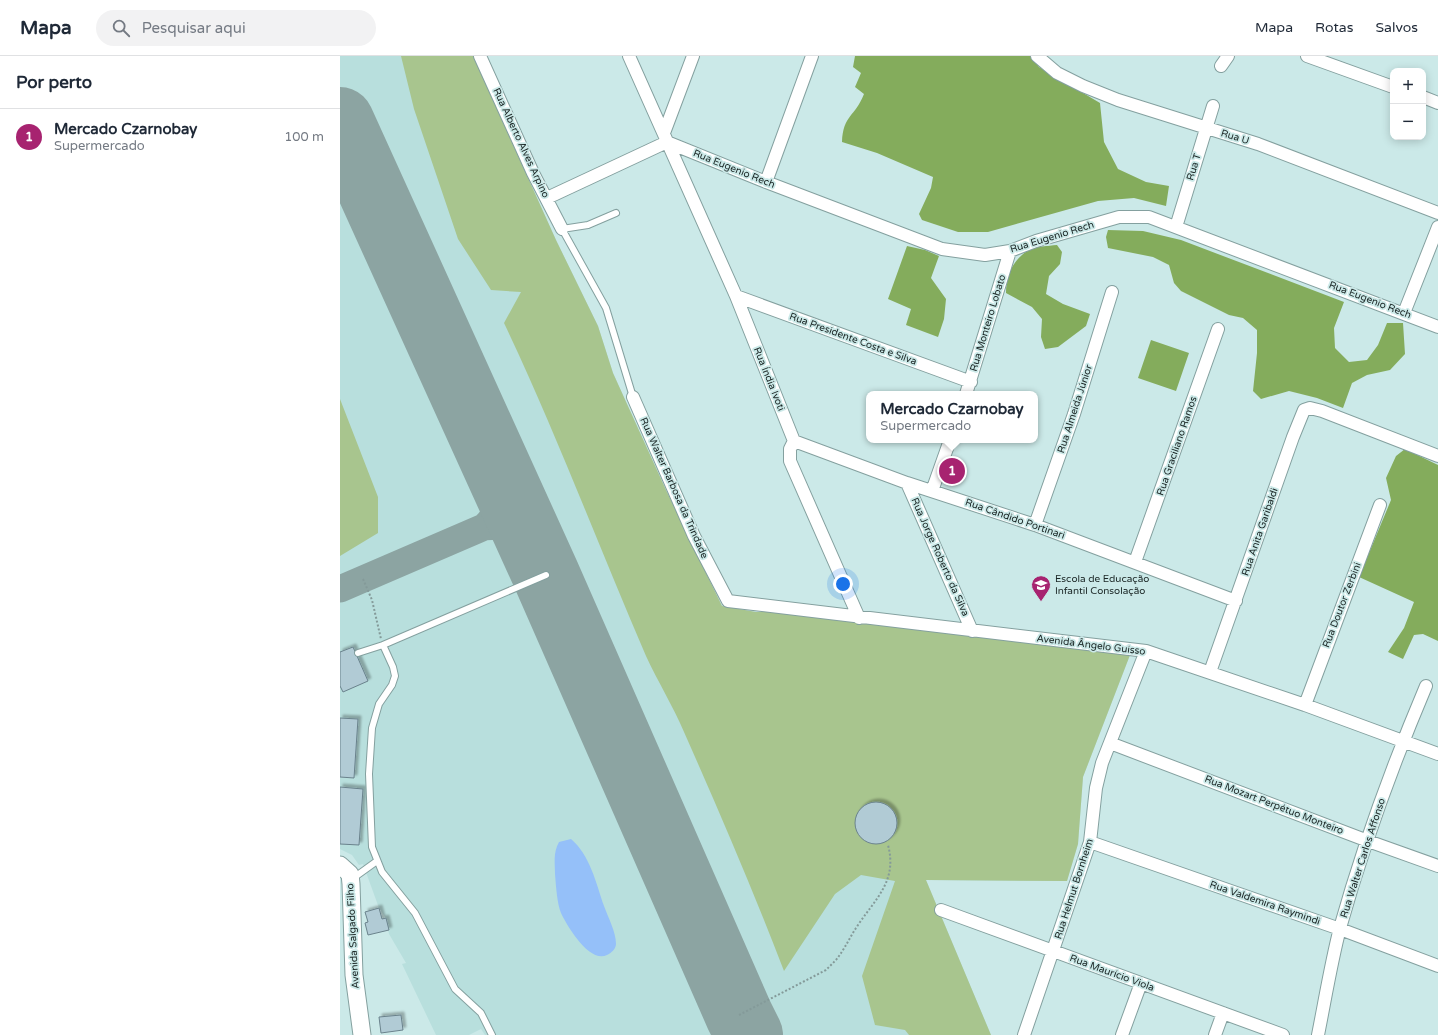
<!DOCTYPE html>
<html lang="pt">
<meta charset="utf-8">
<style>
:root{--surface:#fff;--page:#f2f2f3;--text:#1f2937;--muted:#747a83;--line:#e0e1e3;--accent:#a72370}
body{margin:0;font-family:"Varela Round",sans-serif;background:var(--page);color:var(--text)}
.controls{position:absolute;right:12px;top:12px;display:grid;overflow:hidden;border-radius:8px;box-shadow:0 2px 10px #0003}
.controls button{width:36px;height:36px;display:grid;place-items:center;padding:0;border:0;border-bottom:1px solid var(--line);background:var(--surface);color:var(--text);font:20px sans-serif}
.you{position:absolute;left:503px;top:528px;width:14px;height:14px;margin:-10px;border:3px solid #fff;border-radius:50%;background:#1a73e8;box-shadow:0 0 0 6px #1a73e833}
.badge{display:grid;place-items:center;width:26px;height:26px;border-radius:50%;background:var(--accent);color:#fff;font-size:13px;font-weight:700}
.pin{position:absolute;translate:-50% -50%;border:2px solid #fff;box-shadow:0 1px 4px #0006}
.popup{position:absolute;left:526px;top:335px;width:172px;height:52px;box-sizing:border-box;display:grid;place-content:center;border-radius:8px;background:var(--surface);filter:drop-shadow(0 1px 3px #0005);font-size:13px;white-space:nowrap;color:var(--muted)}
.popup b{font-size:15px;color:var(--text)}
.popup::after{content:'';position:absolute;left:50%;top:100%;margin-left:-8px;border:8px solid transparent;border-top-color:var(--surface)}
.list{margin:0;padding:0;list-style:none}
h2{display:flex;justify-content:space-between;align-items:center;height:52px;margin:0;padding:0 16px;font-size:17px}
h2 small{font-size:13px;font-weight:400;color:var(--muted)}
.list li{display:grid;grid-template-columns:26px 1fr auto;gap:12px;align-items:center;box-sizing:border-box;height:56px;padding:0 16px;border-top:1px solid var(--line)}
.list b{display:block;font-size:15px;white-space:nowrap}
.list p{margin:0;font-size:13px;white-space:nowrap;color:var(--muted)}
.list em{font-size:13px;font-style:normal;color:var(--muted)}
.icon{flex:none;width:22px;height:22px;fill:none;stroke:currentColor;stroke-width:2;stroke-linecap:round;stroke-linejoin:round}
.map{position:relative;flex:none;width:1098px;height:979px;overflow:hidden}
header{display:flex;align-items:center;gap:24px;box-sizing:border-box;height:56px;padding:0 20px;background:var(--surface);border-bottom:1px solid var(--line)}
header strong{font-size:19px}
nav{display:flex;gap:22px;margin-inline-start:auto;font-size:14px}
.search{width:280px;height:36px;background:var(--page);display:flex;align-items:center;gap:10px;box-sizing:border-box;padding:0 14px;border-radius:22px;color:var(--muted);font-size:15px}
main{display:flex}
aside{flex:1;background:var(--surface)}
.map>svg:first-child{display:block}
.built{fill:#b8dfdd}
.green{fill:#a8c58e}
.forest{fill:#84ac5c}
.water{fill:#95c0f9}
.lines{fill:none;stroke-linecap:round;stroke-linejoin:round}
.taxiway{stroke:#8ca4a2;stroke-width:27}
.runway{stroke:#8ca4a2;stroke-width:68}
.building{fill:#b1cbd5;stroke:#6a828c;filter:url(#shadow)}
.lane-casing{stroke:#84a09f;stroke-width:8}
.street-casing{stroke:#84a09f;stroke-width:14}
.secondary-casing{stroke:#84a09f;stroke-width:19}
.path{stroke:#849a99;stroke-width:2;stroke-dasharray:2 2;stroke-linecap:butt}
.lane{stroke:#fff;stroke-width:6}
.street{stroke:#fff;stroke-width:12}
.secondary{stroke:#fff;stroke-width:17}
.labels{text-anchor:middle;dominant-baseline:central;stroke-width:3.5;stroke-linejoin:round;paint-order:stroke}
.street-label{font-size:10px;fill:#192423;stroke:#cbe9e8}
.poi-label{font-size:10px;fill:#192423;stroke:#cbe9e8;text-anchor:start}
</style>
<header>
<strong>Mapa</strong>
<div class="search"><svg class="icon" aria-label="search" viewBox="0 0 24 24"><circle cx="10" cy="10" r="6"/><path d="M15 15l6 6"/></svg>Pesquisar aqui</div>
<nav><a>Mapa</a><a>Rotas</a><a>Salvos</a></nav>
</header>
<main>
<aside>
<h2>Por perto<small></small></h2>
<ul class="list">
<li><span class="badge">1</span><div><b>Mercado Czarnobay</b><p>Supermercado</p></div><em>100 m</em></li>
</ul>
</aside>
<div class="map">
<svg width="1098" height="979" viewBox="0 0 1098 979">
<defs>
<filter id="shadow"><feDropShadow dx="3" dy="-3" stdDeviation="1" flood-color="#0004"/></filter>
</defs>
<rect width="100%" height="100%" fill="#cbe9e8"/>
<path class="built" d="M0,0h133l83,184 42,86 15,47 53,117 56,116 34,6h16l358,43 -47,122 -5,67 -11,37 -141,-1 65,155h-506l-4,-6 -12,6h-33l-34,-71 4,-1 -17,-29 -3,-16 -7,-10 -16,-44 -4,1 -7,-10 -12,-6z"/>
<path class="green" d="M61,0h72l83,184 42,86 15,47 53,117 56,116 34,6h16l358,43 -47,122 -5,67 -11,37 -141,-1 65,155h-82l-4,-5 -30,-5 -13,-49 33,-95 -34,-6 -26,19 -51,77c-31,-81 -65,-160 -100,-239 -11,-26 -26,-50 -38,-76 -48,-111 -90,-224 -142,-333l17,-31 -30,-2 -33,-51 -44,-130z
M0,343l38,98v36l-38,23z"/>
<path class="forest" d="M515,0h177l7,11 61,36 4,39 14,27 28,13 23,4 -3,20 -32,-8 -36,3 -110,31h-30l-36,-12 -3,-6 12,-26 2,-11 -56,-24 -35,-11c1,-27 13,-25 22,-48l-9,-7 6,-14 -8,-6z
M768,174l35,1 38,9 163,62 -10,26 1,20 14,14 18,-2 11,-15 9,-22h16l2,31 -15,16 -23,5 -15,8 -9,25 -26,-10 -28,-7 -28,8 -8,-8 4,-38v-23l-14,-12 -14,-3 -48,-24 -7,-8 -5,-18 -16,-8 -45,-9 -2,-11z
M717,189l5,7 -2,12 -11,12 -3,18 17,10 27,10 -4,12 -28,21 -13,2 -4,-12 1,-18 -10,-12 -26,-14c0,-17 7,-34 23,-43 7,-4 19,-4 28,-5z
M567,190l18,4 14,6 -8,22 15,21 -2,20 -6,18 -32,-12 5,-16 -23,-10z
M811,284l38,13 -13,38 -38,-13z
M1065,393l33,16v176l-15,-7 -9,1 -11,24 -15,-7 16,-24 10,-26 -55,-25 32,-77 -5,-22 10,-22z"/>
<path class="water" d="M231,783c19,16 25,44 33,67 4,11 12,26 12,38 0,5 -5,9 -9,11 -17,9 -40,-29 -46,-42 -4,-10 -5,-27 -6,-39 0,-12 -2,-21 4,-32z"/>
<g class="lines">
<path class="taxiway" d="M144,471c16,-15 19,-30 16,-51
M0,533l144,-62c21,-3 35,5 49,19"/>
<path class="runway" d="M0,65l206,454 193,440 10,20"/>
</g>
<path class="building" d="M13,591l15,34 -25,11 -3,-6v-34z
M0,662l18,1 -4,59 -14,-1z
M0,731l23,2 -4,56 -19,-1z
M515 767a21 21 0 1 1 42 0a21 21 0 1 1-42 0Z
M39,852l3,11 4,-1 3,12 -21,5 -3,-12 3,-1 -3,-10z
M61,959l2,15 -22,3 -2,-16z"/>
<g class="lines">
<g class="lane-casing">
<path id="lane" d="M276,157l-28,12 -26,4 44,79 27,89
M43,589l10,22 2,9 -3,9 -13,19 -7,24 -3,46 3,73 10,25 33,41 40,76 26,24 11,22
M18,597l25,-8 163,-70
M12,823l25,-18"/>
</g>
<g class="street-casing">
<path id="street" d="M140,0l53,117 29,56
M289,0l107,240 58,145 -4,8v12l69,157
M697,0l20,17 26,13 35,14 140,44 180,69
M967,0l86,31
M881,10l7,-10
M1083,41l15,6
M324,77l29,-77
M327,86l99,40 176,67 43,6 25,-4 26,-10 83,-24h30l289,110
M426,126l46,-126
M207,142l120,-56
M836,171l37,-121
M396,240l235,86
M1064,257l34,-86
M626,338l44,-143
M293,341l61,139 34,65 418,50 159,54 133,49
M454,385l113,42 128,42 201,76
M567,427l65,148
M592,435l18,-51
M695,469l39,-111 38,-122
M795,506l83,-233
M870,616l83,-235 11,-27 6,-2 12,3 116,45
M965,649l75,-200
M770,687l258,98 70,25
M750,786l250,87 98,37
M601,854l342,125
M684,979l66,-193 6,-54 6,-25 44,-112
M782,979l19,-52
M875,979l8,-22
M978,979c7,-35 13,-72 22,-107 23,-82 53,-164 86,-242"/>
</g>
<g class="secondary-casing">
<path id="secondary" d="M0,809l10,9 1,10 3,91 8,60"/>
</g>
<path class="path" d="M23,523l9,21 9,39
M399,959l87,-45 10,-10c8,-10 13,-21 20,-32 18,-28 42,-46 32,-83"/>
<use href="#lane" class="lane"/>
<use href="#street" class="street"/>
<use href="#secondary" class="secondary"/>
</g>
<defs>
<g id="school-pin" transform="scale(1)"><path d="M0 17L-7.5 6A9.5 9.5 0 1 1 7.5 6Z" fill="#a72370" stroke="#cbe9e8"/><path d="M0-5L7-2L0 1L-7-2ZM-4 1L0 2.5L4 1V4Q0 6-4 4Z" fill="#fff"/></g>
</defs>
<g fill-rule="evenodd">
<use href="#school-pin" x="701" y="529"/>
</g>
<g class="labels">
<g class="street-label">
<text transform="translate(895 81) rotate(17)">Rua U</text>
<text transform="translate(181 87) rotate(65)">Rua Alberto Alves Arpino</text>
<text transform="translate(854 111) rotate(-73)">Rua T</text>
<text transform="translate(394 113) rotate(22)">Rua Eugenio Rech</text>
<text transform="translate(712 181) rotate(-17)">Rua Eugenio Rech</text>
<text transform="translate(1030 244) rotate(21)">Rua Eugenio Rech</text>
<text transform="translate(648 267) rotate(-73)">Rua Monteiro Lobato</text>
<text transform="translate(513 283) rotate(20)">Rua Presidente Costa e Silva</text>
<text transform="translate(429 323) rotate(68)">Rua Índia Ivoti</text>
<text transform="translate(735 353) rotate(-72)">Rua Almeida Júnior</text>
<text transform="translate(837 390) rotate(-71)">Rua Graciliano Ramos</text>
<text transform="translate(334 432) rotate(66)">Rua Walter Barbosa da Trindade</text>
<text transform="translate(675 463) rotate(19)">Rua Cândido Portinari</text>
<text transform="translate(920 476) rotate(-71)">Rua Anita Garibaldi</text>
<text transform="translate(600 501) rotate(66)">Rua Jorge Roberto da Silva</text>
<text transform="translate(1002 549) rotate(-69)">Rua Doutor Zerbini</text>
<text transform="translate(751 589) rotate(7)">Avenida Ângelo Guisso</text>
<text transform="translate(934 749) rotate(21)">Rua Mozart Perpétuo Monteiro</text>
<text transform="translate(1023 802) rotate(-72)">Rua Walter Carlos Affonso</text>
<text transform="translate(734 833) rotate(-72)">Rua Helmut Bornheim</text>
<text transform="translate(925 847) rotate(19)">Rua Valdemira Raymindi</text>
<text transform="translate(13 880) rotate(-93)">Avenida Salgado Filho</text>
<text transform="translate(772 917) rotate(20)">Rua Maurício Viola</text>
</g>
<g class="poi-label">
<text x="715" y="523">Escola de Educação<tspan x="715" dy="12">Infantil Consolação</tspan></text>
</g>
</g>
</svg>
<div class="controls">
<button>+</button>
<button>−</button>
</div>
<div class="you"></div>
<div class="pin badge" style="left:612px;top:415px">1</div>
<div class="popup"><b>Mercado Czarnobay</b>Supermercado</div>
</div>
</main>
